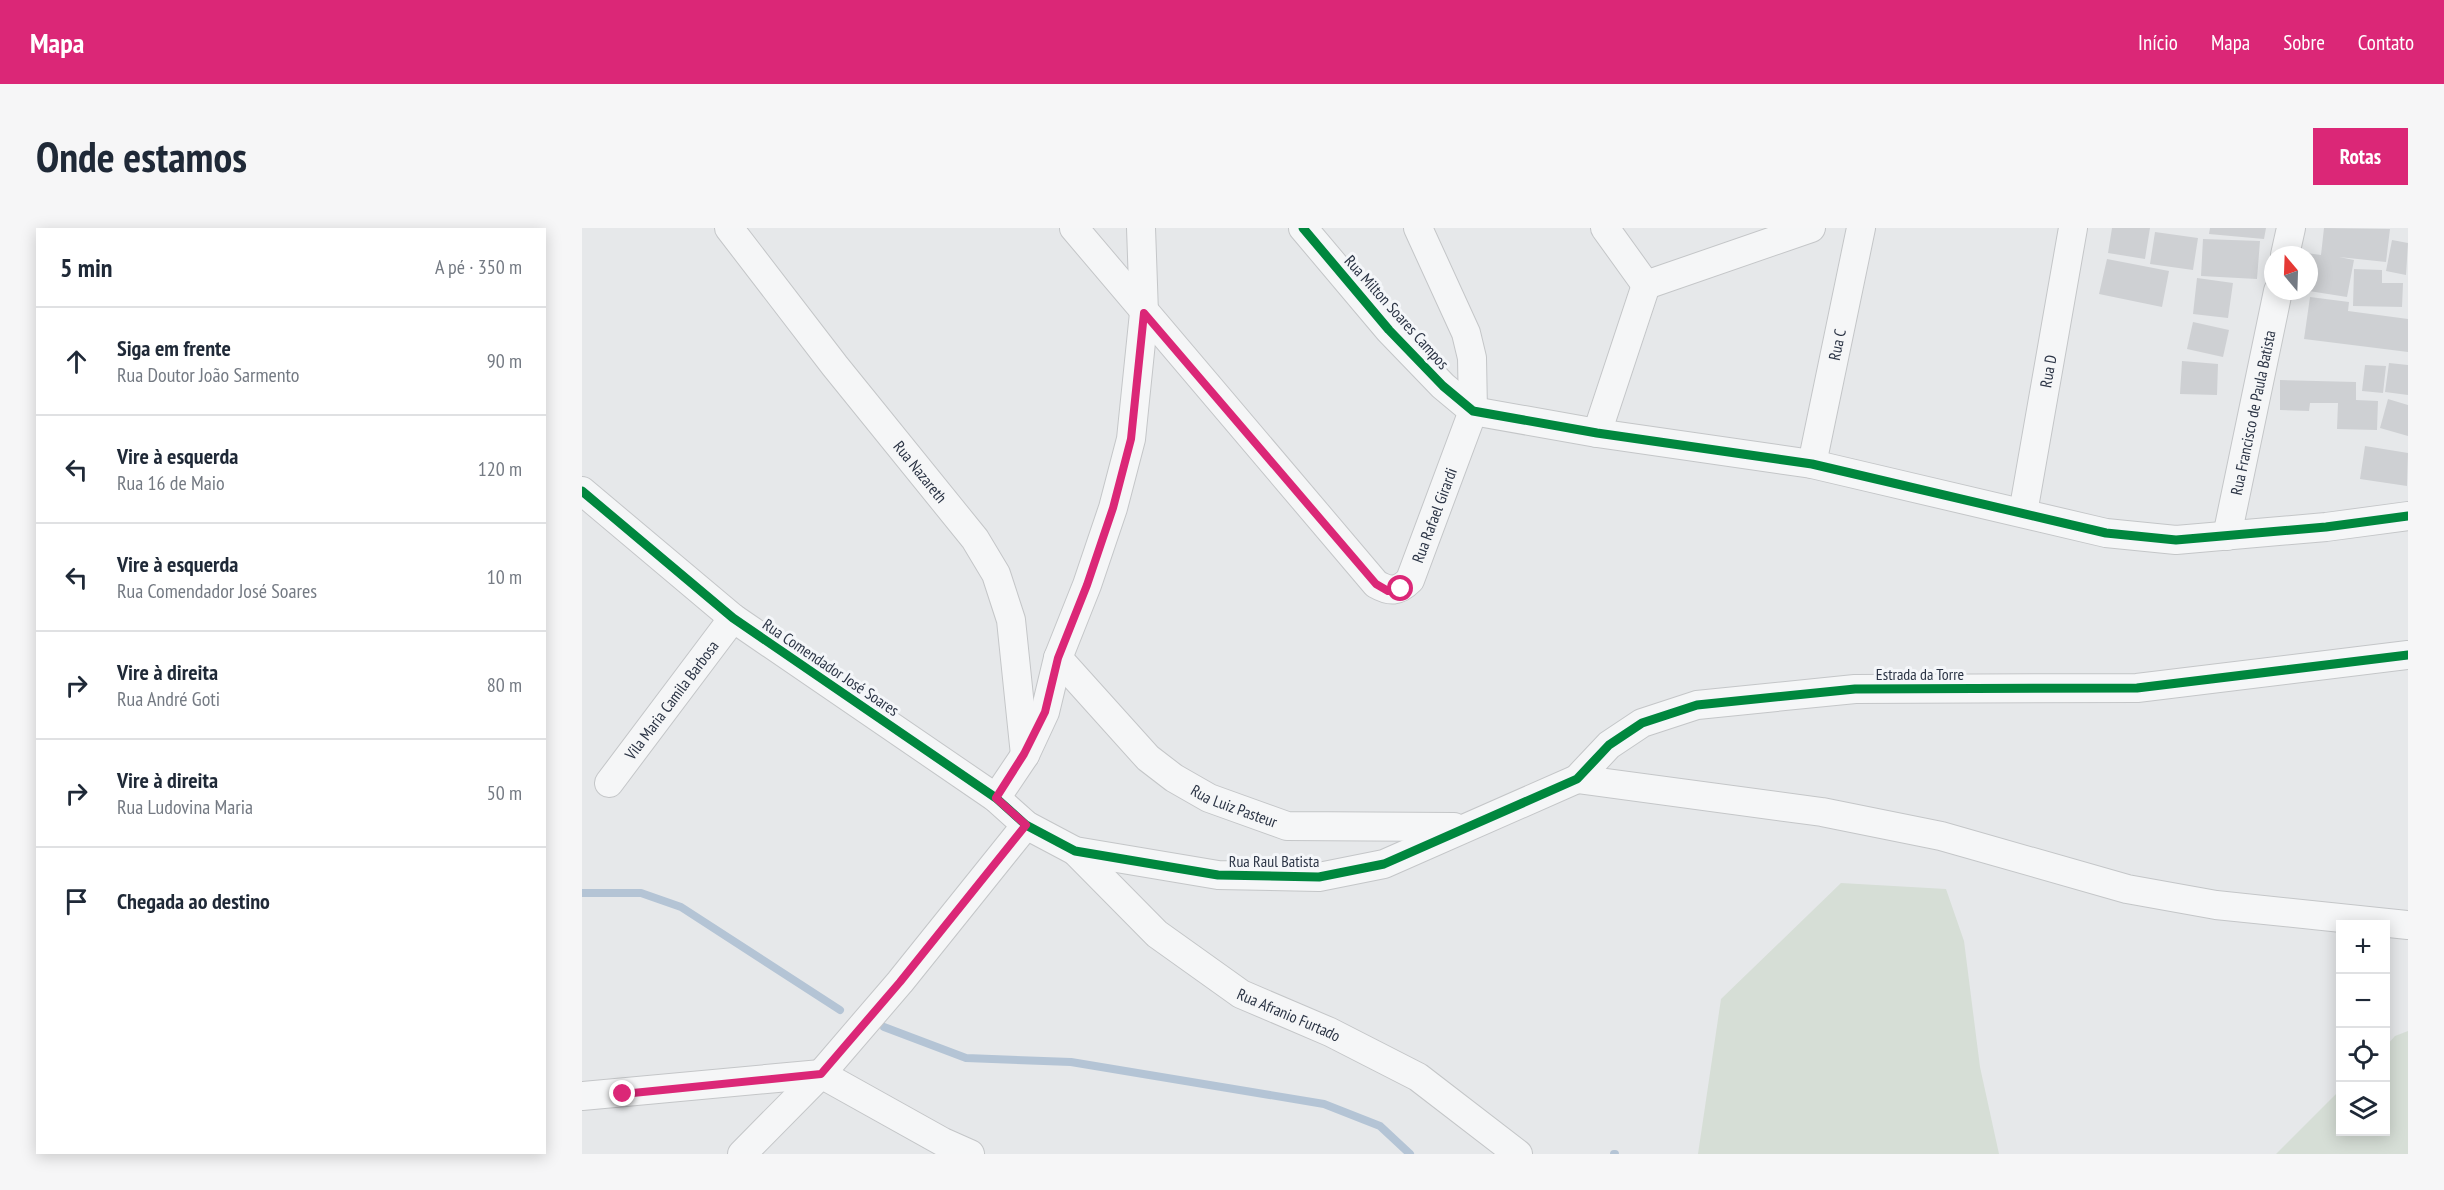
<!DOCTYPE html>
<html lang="pt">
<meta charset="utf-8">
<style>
:root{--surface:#fff;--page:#f6f6f7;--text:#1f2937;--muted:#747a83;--line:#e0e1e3;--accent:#db2777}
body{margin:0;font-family:"PT Sans Narrow",sans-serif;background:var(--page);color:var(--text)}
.controls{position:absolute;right:18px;bottom:18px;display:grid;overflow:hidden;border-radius:0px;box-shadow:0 3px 15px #0003}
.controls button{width:54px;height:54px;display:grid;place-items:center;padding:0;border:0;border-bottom:2px solid var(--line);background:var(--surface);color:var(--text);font:30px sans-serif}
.compass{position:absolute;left:1682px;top:18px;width:54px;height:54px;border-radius:50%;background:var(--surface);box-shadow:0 3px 15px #0003;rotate:341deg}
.stop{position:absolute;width:18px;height:18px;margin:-14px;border:4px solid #db2777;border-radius:50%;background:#fff}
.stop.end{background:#db2777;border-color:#fff;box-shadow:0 2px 6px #0008}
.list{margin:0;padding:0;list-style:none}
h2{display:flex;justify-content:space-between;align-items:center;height:78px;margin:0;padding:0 24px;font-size:26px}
h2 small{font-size:20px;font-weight:400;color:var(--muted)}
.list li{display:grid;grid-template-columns:39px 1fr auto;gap:18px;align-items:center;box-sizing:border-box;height:108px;padding:0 24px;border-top:2px solid var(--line)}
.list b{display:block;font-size:22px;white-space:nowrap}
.list p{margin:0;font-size:20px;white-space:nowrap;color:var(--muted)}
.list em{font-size:20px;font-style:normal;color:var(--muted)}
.icon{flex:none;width:33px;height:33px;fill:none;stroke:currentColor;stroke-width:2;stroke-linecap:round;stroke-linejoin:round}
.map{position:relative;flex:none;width:1826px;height:926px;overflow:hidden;border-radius:0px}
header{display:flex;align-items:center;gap:36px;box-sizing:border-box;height:84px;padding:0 30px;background:var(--accent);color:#fff}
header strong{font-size:28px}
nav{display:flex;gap:33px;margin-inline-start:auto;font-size:21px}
.intro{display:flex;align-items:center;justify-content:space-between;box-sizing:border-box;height:144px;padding:0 36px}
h1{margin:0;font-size:42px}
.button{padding:15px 27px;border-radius:0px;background:var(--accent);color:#fff;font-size:21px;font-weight:700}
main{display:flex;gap:36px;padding:0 36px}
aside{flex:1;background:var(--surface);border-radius:0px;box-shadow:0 3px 15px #0003}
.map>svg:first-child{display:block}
.green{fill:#d6ded6}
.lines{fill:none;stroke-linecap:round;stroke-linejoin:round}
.stream{stroke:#b4c4d5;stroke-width:8}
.building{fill:#ced0d3}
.minor-casing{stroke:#c4c6c8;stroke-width:30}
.minor{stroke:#f5f6f7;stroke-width:28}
.cycleway-casing{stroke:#f4f6f9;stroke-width:13}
.cycleway{stroke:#00873e;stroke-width:9}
.route{stroke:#db2777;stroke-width:8}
.labels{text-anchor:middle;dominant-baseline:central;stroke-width:6;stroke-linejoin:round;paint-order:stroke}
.street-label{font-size:16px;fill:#2b3445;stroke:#f4f6f9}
</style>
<header>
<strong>Mapa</strong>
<nav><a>Início</a><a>Mapa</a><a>Sobre</a><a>Contato</a></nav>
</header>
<div class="intro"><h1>Onde estamos</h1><a class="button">Rotas</a></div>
<main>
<aside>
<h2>5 min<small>A pé · 350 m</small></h2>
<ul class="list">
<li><svg class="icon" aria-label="ahead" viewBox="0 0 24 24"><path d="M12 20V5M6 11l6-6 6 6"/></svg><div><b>Siga em frente</b><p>Rua Doutor João Sarmento</p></div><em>90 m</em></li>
<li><svg class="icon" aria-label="left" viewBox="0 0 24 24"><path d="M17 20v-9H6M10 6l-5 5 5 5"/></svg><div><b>Vire à esquerda</b><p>Rua 16 de Maio</p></div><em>120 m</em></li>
<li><svg class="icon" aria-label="left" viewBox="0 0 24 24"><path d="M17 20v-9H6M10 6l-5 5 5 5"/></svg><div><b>Vire à esquerda</b><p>Rua Comendador José Soares</p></div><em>10 m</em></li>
<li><svg class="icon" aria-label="right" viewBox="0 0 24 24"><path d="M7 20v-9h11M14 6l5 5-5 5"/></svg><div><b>Vire à direita</b><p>Rua André Goti</p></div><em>80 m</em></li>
<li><svg class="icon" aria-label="right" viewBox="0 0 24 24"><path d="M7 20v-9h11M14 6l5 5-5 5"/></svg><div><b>Vire à direita</b><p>Rua Ludovina Maria</p></div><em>50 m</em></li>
<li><svg class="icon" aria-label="arrive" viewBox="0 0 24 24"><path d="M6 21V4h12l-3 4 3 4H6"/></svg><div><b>Chegada ao destino</b></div></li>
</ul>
</aside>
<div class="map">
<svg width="1826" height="926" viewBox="0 0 1826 926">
<rect width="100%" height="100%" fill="#e6e8ea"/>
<path class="green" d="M1259,655l105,6 18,52 16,126 19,87h-301l23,-155z
M1826,803v123h-132l64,-64v42h46v-86l9,-10z"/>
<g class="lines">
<path class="stream" d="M0,665h59l40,14 159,103
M302,799l82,31 105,4 253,42 56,22 30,28
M1032,926h1"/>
</g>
<path class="building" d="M1530,0h38l-5,31 -37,-6z
M1628,0h56l-2,11 -55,-5z
M1742,0l66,1 -4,33 -47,-5 15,3 -7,37 -38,-6v-36h-11l1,-3 22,3z
M1573,4l43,6 -5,32 -43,-6z
M1621,11l57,2 -3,38 -56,-3z
M1810,12l16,3 -2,32 -20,-4z
M1525,31l62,12 -7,36 -63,-13z
M1772,41l28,1v13h21l-1,24 -49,-1z
M1615,50l36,5 -5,35 -35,-4z
M1728,69l39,5 -1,9 60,8v33l-104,-13z
M1611,94l36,8 -6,27 -36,-8z
M1600,133l36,3 -1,31 -37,-1z
M1807,135l19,2v30l-23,-3z
M1783,137l21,1 -3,27 -21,-2z
M1698,152l76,2v18l22,1 -1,29 -40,-1 1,-26h-28l-1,8 -29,-1z
M1806,171l20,6v31l-28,-8z
M1783,218l43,7 -1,33 -47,-7z"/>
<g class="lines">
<g class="minor-casing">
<g id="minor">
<path id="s1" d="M147,0l106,138 140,173 21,35 15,46 14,135"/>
<path id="s2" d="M492,0l302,356c14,8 22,8 34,-4l63,-169 -1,-53 -6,-25 -48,-105"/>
<path d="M721,0l86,102 54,56 30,25 124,22 215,31 294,69 70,7 150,-13 82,-11"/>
<path d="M1023,0l41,57"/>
<path d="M1703,27l6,-27"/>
<path d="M1064,57l165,-57"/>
<path d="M1015,205l49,-148"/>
<path id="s3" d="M1230,236l49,-236"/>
<path d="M0,263l151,127 263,180 30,27 49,26 143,24 101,2 65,-13 193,-85 32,-34 33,-22 55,-18 158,-16 282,-1 271,-33"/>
<path id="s4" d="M1441,285l50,-285"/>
<path id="s5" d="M1645,308l51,-245"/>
<path id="s6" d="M476,430l90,100 26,20 35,20 78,28 167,1"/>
<path d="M995,551l245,33 119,24 186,53 89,16 192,20"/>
<path id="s7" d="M27,555l124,-165"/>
<path d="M414,570l29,-43 20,-43 13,-54 29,-73 26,-77 18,-69 13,-126 -3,-85"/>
<path id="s8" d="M493,623l82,83 84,60 89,38 88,45 100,77"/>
<path d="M239,846l122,68 27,12"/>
<path d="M0,868l239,-22"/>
<path d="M160,926l79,-80 79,-92 126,-157"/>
</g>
</g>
<use href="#minor" class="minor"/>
<g class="cycleway-casing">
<path id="cycleway" d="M721,0l86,102 54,56 30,25 124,22 215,31 294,69 70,7 150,-13 82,-11
M0,263l151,127 263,180 30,27 49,26 143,24 101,2 65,-13 193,-85 32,-34 33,-22 55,-18 158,-16 282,-1 271,-33"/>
</g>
<use href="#cycleway" class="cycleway"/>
</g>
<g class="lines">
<path class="route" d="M41,866l198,-20 79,-92 126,-157 -30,-27 28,-44 21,-42 13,-54 29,-73 26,-77 18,-69 13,-126 232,271 12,7 13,-2"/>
</g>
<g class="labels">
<g class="street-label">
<text transform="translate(815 84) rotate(48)">Rua Milton Soares Campos</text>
<text stroke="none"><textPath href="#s3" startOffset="122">Rua C</textPath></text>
<text stroke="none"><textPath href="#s4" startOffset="144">Rua D</textPath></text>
<text stroke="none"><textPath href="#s5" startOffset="126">Rua Francisco de Paula Batista</textPath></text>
<text stroke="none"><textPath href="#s1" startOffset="310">Rua Nazareth</textPath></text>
<text stroke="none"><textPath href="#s2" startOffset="574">Rua Rafael Girardi</textPath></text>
<text transform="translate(249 439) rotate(34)">Rua Comendador José Soares</text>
<text x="1338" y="446">Estrada da Torre</text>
<text stroke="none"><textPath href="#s7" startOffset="104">Vila Maria Camila Barbosa</textPath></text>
<text stroke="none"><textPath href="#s6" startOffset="234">Rua Luiz Pasteur</textPath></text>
<text x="692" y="633">Rua Raul Batista</text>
<text stroke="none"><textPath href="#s8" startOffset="272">Rua Afranio Furtado</textPath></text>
</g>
</g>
</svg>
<div class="controls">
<button>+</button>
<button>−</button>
<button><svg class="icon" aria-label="locate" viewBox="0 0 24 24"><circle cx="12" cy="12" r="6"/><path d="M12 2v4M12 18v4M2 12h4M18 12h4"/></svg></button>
<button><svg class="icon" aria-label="layers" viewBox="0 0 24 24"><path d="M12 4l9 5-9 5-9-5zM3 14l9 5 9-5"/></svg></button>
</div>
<svg class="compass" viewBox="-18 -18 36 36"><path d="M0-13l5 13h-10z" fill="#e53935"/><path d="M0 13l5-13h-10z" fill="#747a83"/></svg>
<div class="stop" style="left:819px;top:361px"></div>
<div class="stop end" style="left:41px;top:866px"></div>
</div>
</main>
